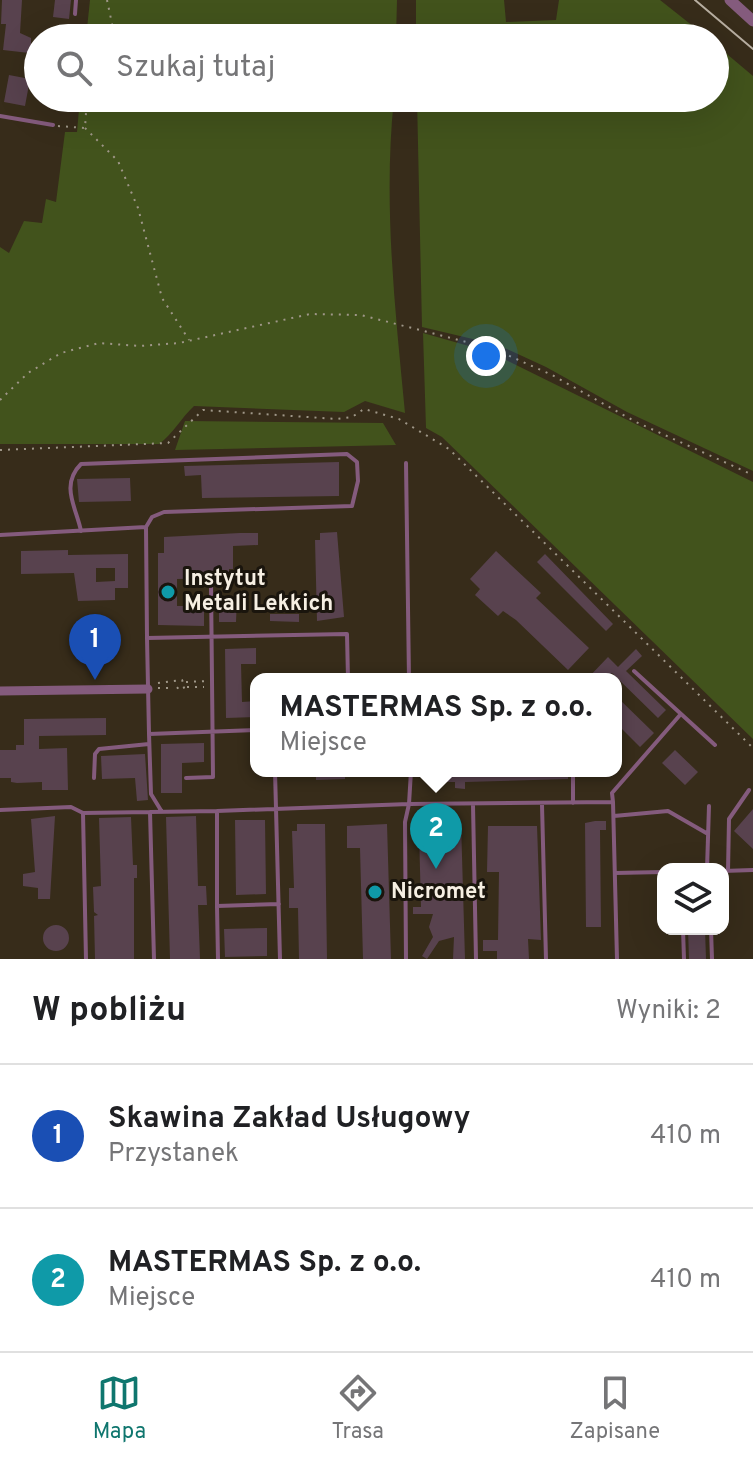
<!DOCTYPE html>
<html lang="pl">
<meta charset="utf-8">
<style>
:root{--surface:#fff;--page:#f6f6f6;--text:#202124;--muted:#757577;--line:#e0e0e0;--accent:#0f766e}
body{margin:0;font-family:Overpass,sans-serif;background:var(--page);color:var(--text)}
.controls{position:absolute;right:24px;bottom:24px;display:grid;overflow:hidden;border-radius:16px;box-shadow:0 8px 32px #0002}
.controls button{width:72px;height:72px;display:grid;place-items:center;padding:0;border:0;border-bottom:2px solid var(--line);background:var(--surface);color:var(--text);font:40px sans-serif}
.you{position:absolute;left:486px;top:356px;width:28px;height:28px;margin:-20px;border:6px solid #fff;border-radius:50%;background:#1a73e8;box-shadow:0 0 0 12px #1a73e833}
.badge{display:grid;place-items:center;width:52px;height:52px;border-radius:50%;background:var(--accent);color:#fff;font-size:26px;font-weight:700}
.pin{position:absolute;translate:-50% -66px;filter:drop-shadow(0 2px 4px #0008)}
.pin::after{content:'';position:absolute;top:42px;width:28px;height:24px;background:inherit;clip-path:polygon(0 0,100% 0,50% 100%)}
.popup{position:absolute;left:250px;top:673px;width:372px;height:104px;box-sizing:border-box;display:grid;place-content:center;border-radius:16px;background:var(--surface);filter:drop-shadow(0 2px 6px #0005);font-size:26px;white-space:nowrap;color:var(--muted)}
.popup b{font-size:30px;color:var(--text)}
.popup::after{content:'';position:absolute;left:50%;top:100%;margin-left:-16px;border:16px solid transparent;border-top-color:var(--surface)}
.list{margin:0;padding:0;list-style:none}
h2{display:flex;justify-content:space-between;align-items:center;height:104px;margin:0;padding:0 32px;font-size:34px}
h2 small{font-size:26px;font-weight:400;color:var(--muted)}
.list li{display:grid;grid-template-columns:52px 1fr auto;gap:24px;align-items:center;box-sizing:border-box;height:144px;padding:0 32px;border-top:2px solid var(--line)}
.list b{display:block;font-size:30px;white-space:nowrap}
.list p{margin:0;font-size:26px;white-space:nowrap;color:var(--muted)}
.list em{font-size:26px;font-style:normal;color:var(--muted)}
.icon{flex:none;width:44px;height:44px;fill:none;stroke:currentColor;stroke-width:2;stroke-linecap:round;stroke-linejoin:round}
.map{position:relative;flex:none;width:753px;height:959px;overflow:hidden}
.search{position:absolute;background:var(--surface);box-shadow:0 8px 32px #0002;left:24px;right:24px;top:24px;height:88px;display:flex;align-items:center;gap:20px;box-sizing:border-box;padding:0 28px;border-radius:44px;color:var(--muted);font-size:30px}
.sheet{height:392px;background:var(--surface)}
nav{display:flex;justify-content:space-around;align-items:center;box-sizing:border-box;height:112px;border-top:2px solid var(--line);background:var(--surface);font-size:22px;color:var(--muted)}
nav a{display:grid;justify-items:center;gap:4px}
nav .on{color:var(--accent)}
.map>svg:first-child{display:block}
.green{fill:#42531c}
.building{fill:#58424e;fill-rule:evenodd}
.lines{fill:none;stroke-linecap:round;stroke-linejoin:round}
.path{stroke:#9f9788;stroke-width:2;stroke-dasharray:2 6;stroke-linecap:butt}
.service{stroke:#845b7d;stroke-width:4}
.minor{stroke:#845b7d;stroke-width:9}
.tertiary{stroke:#845b7d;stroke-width:11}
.rail{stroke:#b7aea1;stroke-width:2}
.culture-dot{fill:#0f9aa8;stroke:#1a150d;stroke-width:3}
.labels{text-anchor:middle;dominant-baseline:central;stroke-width:6;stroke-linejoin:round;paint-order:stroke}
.poi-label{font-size:22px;font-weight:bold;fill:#f6efe3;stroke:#1a150d;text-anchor:start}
</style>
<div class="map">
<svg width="753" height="959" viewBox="0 0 753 959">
<rect width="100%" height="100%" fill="#372c1a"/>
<path class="green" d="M90,0h307l-1,38h-310z
M416,0h88l2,22 50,-2 3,-20h101l48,38h-292z
M715,44l38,32v395l-126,-59 -81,-45 -48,-22 -76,-18 -5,-229h298z
M80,98h314c-11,105 1,210 11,315l-40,-12 -21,11 -150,-6c-13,12 -21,28 -35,38h-159v-197l9,6 15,-32 18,2 4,-24 10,3 9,-70h12z
M423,333l67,19 263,130v257l-311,-302 -16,-9z
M185,421l198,2 13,22 -221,5z"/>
<path class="building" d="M2,0h20l-2,33 11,5v6l7,1v9l-35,-4 3,-26h-5z
M55,0h16l-2,19 -16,-2z
M9,75l21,4 -5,27 -21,-4z
M339,462v34l-137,2 -1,-23 -16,1 -1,-10z
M130,478l1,23 -52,1 -2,-23z
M337,532l7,85 -27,4 -2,-81h5v-7z
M240,533h18v12l-25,1v23h-4v9l-52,1v27h27v20l-46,-1v-72h6v-16z
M68,550v5l60,-1v34h-13v12l-37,1 -4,-28 -53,1v-23zM96,568h19v13l-19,1z
M496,551l45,42 -5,5 53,50 -21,22 -52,-50 -13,-9 -5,5 -23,-21 5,-6 -10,-10z
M545,554l68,70 -7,7 -69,-69z
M219,598h18l-1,24h-17z
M270,614h29v8l-29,-1z
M256,648v16h-15l1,38 14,-1v16l-30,1 -1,-69z
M636,649l6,7 -16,15 40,39 -8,8 -46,-45 -6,6h-19l21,-22 10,10z
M616,696l38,37 -14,14 -24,-24z
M106,718v17l-67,1v13l28,-1 1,42h-26v-8l-25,1 -6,-1v-4h-11v-28h16v-5h8v-26z
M204,743v19l-22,1v30h-21v-49z
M675,750l23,22 -13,13 -23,-22z
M145,754l3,46 -11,1 -2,-23 -33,1 -1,-23z
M316,771h29v8l-29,1z
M424,771h144v8l-103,3v7l-10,-1v-6h-30z
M753,809v40l-19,-18z
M55,816l-5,83h-12v-11l-15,-2v-12l12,-2 -4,-53z
M196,816l2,70h8l1,19h-9l2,54h-30l-4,-142z
M131,817l2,48h4v13h-3v81h-39l-1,-43 4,-1 -4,-3 -1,-25 8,-1 -2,-68z
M235,820h30l1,74 -30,1z
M595,821h11v9h-6l1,97h-15l-1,-104z
M461,822l4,137h-12l1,-22 -15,4 -12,18 -5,-3 11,-19 -4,-10 4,-13h-20v-7h8l-2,-75h-6l-1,-8z
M297,824h28l2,135h-28l-1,-51h-9v-20h5l-2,-57h5z
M387,824l4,135h-28l-3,-111h-13v-22z
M488,826h49l4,114 -13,-1 1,20h-32v-8h-14v-11h15l1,-68h-12z
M43 938a13 13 0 1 1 26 0a13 13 0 1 1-26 0Z
M267,928v28l-42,1 -1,-28z
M688,929h17l1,30h-17z"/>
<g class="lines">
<path class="path" d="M107,0l8,38
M58,126l27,2 2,-30
M85,128l33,33 20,47 24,90 27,42
M0,400l28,-27 33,-20 38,-10 41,3 39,-3 131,-29 51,1 133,34 58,26 84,47 117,53
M0,450l168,-7 35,-33 134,9 15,-2 12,-8 35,10 50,30 304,299
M186,682l21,-1
M158,683l24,-3 3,7 -6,3 -4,-6
M187,687h17
M158,688h16"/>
<path class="service" d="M75,14l1,-14
M0,116l53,9
M406,463l3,216
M81,531c-5,-24 -21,-46 0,-67l266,-10 10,8 1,19 -6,25 -188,6 -12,5 -6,10
M0,535l146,-8 1,111
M185,583h26l2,194 -27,1
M634,671l81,74
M256,730l-107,4 -2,-96 200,-4 1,45
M149,734l2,60 11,18
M275,771l5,188
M573,771v32
M94,778l1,-24 4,-5 50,-5
M613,802l-1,-9 68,-78
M473,805l3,154
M542,805l4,154
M0,810l71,-3 12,6
M614,816l54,-5 40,23
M707,869l2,-63
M723,871l30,-1
M728,871l1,-52 20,-29
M615,873l48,-1
M279,904l-62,2v-95l192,-7 2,-33
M217,906l1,53
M683,929l1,30
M711,929l1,30
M86,959l-3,-146 67,-1
M154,959l-4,-147 67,-1
M406,959l-1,-137 4,-18 204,-2 4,157"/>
<path class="minor" d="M0,691l148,-2"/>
<path class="tertiary" d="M730,0l23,21"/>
<path class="rail" d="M695,0l58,49"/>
</g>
<g class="culture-dot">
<circle cx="168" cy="592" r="8"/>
<circle cx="375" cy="892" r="8"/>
</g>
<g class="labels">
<g class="poi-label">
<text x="184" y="579">Instytut<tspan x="184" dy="25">Metali Lekkich</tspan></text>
<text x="391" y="892">Nicromet</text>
</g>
</g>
</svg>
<div class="controls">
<button><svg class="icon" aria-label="layers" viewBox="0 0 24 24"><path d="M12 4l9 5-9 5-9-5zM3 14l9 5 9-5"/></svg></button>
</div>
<div class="you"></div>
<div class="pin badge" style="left:95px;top:680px;background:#1a4fb4">1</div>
<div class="pin badge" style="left:436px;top:869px;background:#0f9aa8">2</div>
<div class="popup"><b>MASTERMAS Sp. z o.o.</b>Miejsce</div>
<div class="search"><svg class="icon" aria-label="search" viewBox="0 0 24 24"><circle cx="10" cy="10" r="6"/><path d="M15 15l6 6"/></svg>Szukaj tutaj</div>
</div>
<section class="sheet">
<h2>W pobliżu<small>Wyniki: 2</small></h2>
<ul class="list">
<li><span class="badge" style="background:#1a4fb4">1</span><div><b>Skawina Zakład Usługowy</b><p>Przystanek</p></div><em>410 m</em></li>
<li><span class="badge" style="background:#0f9aa8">2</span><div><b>MASTERMAS Sp. z o.o.</b><p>Miejsce</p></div><em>410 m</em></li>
</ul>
</section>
<nav>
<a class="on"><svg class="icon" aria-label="map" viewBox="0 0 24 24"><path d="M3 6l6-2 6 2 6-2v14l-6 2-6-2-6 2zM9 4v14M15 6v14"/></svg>Mapa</a>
<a><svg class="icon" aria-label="directions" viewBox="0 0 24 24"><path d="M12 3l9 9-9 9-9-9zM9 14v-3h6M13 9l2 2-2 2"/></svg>Trasa</a>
<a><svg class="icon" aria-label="saved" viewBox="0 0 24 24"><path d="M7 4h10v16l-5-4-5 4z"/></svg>Zapisane</a>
</nav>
